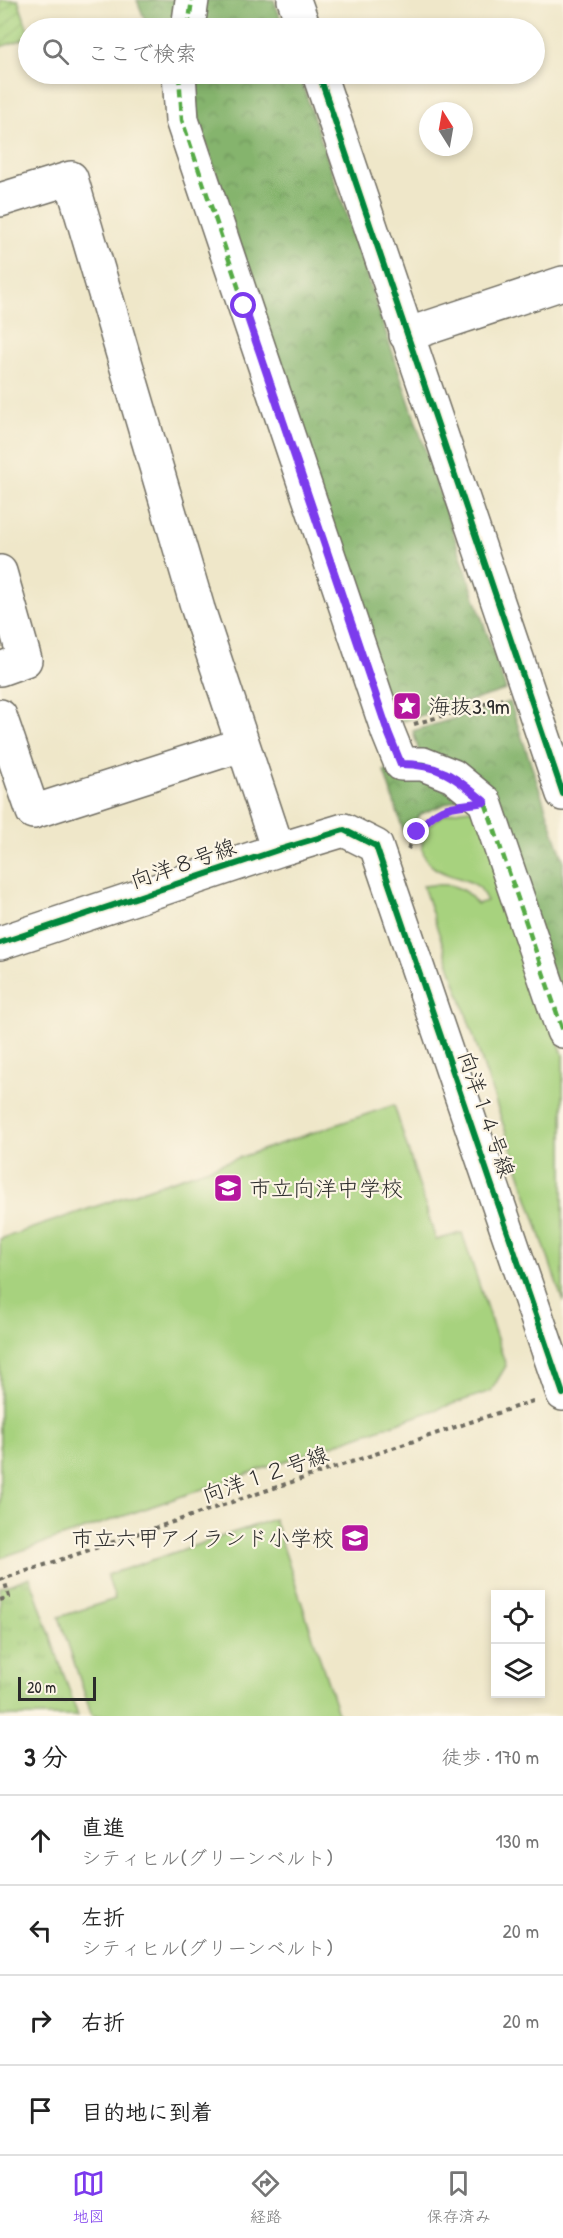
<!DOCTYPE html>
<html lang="ja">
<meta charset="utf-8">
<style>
:root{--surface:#fff;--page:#f2f2f2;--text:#222;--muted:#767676;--line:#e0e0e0;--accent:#7c3aed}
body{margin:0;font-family:"Patrick Hand","Klee One",sans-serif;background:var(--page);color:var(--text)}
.controls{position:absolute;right:18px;bottom:18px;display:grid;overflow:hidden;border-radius:0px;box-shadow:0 3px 9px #0003}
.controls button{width:54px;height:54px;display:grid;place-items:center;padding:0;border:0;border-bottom:2px solid var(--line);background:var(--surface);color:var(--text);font:30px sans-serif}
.compass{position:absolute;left:419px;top:102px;width:54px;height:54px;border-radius:50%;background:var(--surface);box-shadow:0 3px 9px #0003;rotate:349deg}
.scale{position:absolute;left:18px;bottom:15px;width:78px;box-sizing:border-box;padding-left:6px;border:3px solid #2b2b2b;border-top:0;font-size:16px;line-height:21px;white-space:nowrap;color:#2b2b2b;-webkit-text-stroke:4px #fcf5e5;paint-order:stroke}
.stop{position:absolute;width:18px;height:18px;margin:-14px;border:4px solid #7c3aed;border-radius:50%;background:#fff}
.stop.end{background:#7c3aed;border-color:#fff;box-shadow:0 2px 6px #0008}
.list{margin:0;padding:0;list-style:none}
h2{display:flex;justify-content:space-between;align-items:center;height:78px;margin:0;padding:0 24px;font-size:26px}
h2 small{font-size:20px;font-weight:400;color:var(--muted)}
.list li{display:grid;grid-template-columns:39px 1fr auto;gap:18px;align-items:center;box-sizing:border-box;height:90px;padding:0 24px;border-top:2px solid var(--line)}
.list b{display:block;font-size:22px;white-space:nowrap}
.list p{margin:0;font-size:20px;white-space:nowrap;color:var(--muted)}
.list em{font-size:20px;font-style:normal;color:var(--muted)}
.icon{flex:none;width:33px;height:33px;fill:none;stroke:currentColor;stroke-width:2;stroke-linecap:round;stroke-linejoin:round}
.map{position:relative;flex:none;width:563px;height:1716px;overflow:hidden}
.search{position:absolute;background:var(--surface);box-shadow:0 3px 9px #0003;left:18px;right:18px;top:18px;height:66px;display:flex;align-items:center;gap:15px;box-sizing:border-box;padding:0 21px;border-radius:33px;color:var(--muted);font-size:22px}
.sheet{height:438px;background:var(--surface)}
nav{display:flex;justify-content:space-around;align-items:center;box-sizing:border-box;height:84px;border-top:2px solid var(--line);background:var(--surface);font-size:16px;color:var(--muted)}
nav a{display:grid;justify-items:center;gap:3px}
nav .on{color:var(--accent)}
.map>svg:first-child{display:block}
.grass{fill:#a7d27e;stroke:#697e54;stroke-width:1.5}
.forest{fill:url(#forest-crowns);stroke:#58704c;stroke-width:1.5}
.park{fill:url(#park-tufts);stroke:#697e54;stroke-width:1.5}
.garden{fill:url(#garden-furrows);stroke:#697e54;stroke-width:1.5}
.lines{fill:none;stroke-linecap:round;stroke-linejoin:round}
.minor-casing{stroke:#706d62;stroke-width:36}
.path{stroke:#706d62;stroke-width:4;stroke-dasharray:4.5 4.5;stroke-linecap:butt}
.minor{stroke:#fff;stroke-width:33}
.quiet{stroke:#54ab44;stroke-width:4.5;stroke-dasharray:9 4.5;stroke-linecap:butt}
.cycleway-casing{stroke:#fcf5e5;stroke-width:10}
.cycleway{stroke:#00873e;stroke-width:6}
.route{stroke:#7c3aed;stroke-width:8}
.labels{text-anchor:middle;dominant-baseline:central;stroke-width:4.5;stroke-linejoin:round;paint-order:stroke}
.poi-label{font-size:22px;fill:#2b2b2b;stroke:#fcf5e5;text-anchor:start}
.street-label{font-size:22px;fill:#2b2b2b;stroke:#fcf5e5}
</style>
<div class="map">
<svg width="563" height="1716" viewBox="0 0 563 1716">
<defs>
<pattern id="forest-crowns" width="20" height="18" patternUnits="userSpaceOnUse" patternTransform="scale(1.5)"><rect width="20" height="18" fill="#85b46d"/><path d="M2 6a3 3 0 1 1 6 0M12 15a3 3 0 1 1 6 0" fill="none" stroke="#6d935a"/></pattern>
<pattern id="park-tufts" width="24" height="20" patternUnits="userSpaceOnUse" patternTransform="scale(1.5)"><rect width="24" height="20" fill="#a7d27e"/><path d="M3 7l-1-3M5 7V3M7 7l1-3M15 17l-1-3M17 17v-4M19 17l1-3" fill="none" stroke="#90b46d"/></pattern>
<pattern id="garden-furrows" width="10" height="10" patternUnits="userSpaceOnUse" patternTransform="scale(1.5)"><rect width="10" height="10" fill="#a7d27e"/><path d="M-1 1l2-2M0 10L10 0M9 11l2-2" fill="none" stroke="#90b46d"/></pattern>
</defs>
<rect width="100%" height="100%" fill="#fcf5e5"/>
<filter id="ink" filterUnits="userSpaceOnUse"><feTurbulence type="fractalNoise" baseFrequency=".0167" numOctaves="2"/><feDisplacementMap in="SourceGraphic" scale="12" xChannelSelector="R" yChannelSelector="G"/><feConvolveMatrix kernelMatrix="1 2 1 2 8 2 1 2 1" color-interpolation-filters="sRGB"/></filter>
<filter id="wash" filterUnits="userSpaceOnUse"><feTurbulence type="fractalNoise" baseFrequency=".008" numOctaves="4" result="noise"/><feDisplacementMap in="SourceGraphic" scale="24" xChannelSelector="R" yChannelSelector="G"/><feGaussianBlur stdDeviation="1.35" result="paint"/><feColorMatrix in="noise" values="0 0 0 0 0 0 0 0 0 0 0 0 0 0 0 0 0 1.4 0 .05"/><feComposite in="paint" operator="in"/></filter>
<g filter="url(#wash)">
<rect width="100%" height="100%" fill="#efe7c9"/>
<path class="grass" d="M470,809l12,6 81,240v247l-140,-416c23,-3 39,-3 54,18l10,-3 -7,-13 -6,-4c-13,-7 -33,-9 -43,-19 -6,-5 -9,-13 -9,-21 2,-26 26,-33 48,-35z
M394,1105l42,135 26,-7 44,133 -15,25 -491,167v-319z
M274,1519l65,197h-247l-33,-99 56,-18 -8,-24z"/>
<path class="forest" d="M137,0h47l-5,28h-31z
M200,0h74l10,28h-89z
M187,74h112l207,616 -103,31 -12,-4 -205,-637z
M510,702l53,157v148l-67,-199 -76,-53 -7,-24z
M392,768l70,29 -41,17 -17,19 -20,-62z"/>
<path class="park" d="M30,1577l48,139h-78v-128z"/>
<path class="garden" d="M0,0h18l10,30v8l-28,9z"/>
</g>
<g filter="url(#ink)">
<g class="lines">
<g class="minor-casing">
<path id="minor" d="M294,0l10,28
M188,28l4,-28
M179,74l3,46 206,612 13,32h22l30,12 32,26 78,229
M319,74l244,720
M0,200l71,-22 127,431 80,241
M406,335l157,-52
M0,572l25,88 -25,9
M0,716l33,96 208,-67
M0,943l278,-93 66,-20 32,16 187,548"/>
</g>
<path class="path" d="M414,724l88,-25
M408,849c12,-20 18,-31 39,-41
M0,1580l536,-180
M0,1600l9,-3 -5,-18"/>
<use href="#minor" class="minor"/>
<path class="quiet" d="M188,28l4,-28
M179,74l3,46 206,612 13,32h22l30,12 32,26 78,229"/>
<g class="cycleway-casing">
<path id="cycleway" d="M319,74l244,720
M0,943l278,-93 66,-20 32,16 187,548"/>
</g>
<use href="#cycleway" class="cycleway"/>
</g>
</g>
<g class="lines" filter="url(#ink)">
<path class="route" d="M244,306l144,426 13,32c40,0 55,14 84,38 -34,5 -45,1 -68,30"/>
</g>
<defs>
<g id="sight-square" transform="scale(1.5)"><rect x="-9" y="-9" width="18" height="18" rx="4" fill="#b5179e" stroke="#fcf5e5"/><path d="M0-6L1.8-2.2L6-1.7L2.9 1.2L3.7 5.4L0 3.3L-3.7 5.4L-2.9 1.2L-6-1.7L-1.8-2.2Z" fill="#fff"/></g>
<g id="school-square" transform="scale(1.5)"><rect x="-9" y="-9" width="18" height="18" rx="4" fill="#b5179e" stroke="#fcf5e5"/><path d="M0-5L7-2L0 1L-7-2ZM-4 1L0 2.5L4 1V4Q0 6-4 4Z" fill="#fff"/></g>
</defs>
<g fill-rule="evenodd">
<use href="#sight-square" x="407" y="706"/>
<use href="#school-square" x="228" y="1188"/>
<use href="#school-square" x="355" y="1538"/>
</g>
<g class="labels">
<g class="poi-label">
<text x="428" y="706">海抜3.9m</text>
<text x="249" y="1188">市立向洋中学校</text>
<text x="334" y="1538" text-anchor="end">市立六甲アイランド小学校</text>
</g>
<g class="street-label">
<text transform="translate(183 863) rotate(-19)">向洋８号線</text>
<text transform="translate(487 1114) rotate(71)">向洋１４号線</text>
<text transform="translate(265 1474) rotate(-19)">向洋１２号線</text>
</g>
</g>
</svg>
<div class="controls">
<button><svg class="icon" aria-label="locate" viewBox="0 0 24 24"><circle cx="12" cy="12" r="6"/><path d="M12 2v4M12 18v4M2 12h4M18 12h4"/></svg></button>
<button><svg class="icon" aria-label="layers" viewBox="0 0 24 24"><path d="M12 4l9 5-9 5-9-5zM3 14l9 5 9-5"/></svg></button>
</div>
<svg class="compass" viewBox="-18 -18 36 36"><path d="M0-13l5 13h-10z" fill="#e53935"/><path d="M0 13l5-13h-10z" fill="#767676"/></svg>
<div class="scale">20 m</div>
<div class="stop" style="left:244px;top:306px"></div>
<div class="stop end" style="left:417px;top:832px"></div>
<div class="search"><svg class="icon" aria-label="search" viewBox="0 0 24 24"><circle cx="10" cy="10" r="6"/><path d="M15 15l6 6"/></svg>ここで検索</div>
</div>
<section class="sheet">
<h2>3 分<small>徒歩 · 170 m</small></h2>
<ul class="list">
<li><svg class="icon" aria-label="ahead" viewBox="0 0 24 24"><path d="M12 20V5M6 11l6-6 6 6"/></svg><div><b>直進</b><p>シティヒル(グリーンベルト)</p></div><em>130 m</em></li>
<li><svg class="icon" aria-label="left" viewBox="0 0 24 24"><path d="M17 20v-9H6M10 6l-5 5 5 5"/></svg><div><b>左折</b><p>シティヒル(グリーンベルト)</p></div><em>20 m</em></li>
<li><svg class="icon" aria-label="right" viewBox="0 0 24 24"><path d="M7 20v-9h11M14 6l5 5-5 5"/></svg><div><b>右折</b></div><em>20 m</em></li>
<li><svg class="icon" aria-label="arrive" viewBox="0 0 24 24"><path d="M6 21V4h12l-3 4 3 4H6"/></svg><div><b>目的地に到着</b></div></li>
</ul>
</section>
<nav>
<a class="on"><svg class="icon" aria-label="map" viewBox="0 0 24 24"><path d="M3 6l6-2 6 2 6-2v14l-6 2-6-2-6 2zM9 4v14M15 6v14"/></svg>地図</a>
<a><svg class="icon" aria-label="directions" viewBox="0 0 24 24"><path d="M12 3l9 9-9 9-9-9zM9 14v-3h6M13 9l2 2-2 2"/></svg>経路</a>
<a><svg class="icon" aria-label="saved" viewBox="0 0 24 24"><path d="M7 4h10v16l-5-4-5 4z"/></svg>保存済み</a>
</nav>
